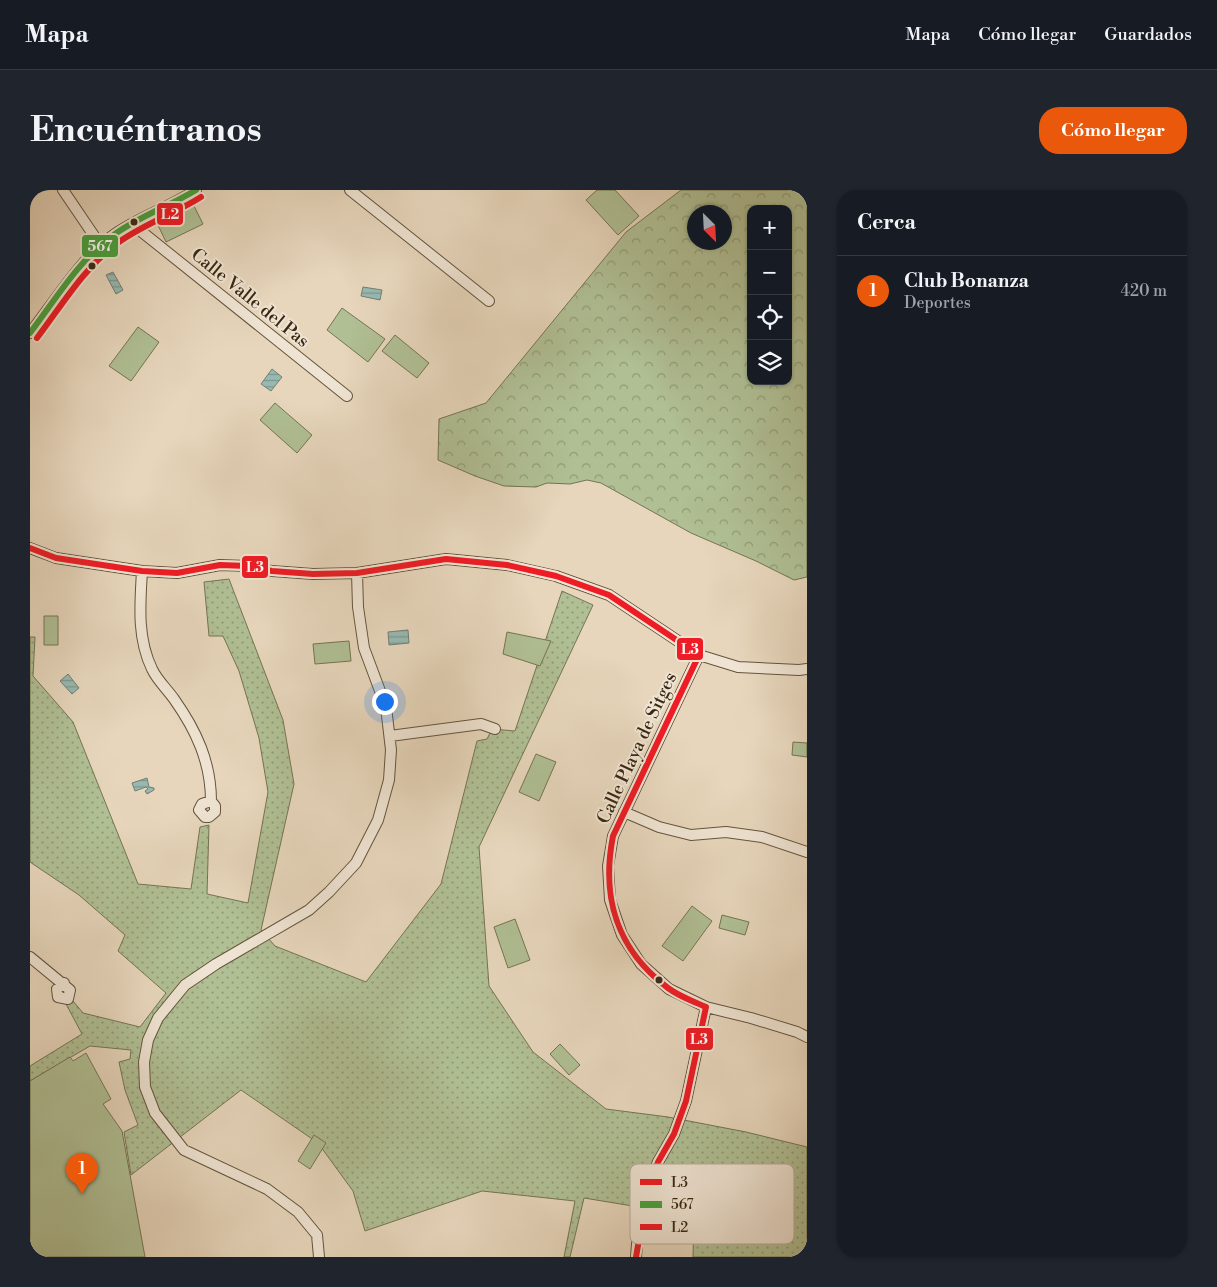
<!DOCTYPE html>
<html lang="es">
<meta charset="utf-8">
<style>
:root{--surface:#171b24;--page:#20242c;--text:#f1f3f6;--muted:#9ea1a6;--line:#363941;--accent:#ea580c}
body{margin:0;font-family:"Libre Bodoni",serif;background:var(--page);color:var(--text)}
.controls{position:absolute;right:15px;top:15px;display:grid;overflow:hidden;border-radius:10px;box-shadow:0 1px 4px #0004}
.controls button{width:45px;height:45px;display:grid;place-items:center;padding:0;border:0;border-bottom:1px solid var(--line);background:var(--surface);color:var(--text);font:25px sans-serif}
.compass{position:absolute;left:657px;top:15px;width:45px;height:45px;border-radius:50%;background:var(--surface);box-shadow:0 1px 4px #0004;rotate:156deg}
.you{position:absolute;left:354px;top:511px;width:18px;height:18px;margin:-12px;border:4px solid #fff;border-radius:50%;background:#1a73e8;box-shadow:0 0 0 8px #1a73e833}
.badge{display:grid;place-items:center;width:32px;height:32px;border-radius:50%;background:var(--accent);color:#fff;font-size:16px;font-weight:700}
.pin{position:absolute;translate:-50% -41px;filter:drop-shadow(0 1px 2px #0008)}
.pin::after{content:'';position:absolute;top:26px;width:18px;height:15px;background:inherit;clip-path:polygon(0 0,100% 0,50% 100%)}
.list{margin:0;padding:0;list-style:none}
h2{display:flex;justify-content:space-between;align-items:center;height:65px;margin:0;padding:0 20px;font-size:21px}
h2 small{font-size:16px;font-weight:400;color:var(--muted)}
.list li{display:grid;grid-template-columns:32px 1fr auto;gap:15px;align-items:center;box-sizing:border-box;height:70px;padding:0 20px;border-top:1px solid var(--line)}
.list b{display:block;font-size:19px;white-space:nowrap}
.list p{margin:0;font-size:16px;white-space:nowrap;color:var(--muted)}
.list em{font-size:16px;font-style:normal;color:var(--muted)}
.icon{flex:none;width:28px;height:28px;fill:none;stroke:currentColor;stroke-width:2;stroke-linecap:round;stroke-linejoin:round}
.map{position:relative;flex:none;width:777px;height:1067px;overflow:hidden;border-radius:20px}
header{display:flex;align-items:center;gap:30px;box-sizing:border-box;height:70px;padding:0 25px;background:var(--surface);border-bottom:1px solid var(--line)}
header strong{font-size:24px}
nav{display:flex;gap:28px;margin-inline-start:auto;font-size:18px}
.intro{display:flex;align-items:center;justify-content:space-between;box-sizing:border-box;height:120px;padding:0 30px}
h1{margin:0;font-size:35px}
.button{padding:12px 22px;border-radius:20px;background:var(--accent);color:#fff;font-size:18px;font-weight:700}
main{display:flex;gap:30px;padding:0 30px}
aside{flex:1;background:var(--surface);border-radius:20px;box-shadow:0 1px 4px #0004}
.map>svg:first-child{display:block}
.green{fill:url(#green-dots);stroke:#757453}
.forest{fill:url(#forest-crowns);stroke:#757453;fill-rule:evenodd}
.pitch{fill:#b0bf94;stroke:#757453}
.water{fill:url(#water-rules);stroke:#727f72}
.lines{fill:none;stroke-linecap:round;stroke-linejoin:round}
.minor-casing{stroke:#65543c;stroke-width:12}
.minor{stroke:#efe4d3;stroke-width:10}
.bus-1-casing{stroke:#efe4d3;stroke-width:10}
.bus-2-casing{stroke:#efe4d3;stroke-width:10}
.bus-3-casing{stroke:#efe4d3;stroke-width:10}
.bus-1{stroke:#ee1c25;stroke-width:6}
.bus-2{stroke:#48a23f;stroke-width:6}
.bus-3{stroke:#ee1c25;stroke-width:6}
.bus-dot{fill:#3a2912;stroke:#efe4d3;stroke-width:2}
.labels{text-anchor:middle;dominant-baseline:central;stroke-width:4;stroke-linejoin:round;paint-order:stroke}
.street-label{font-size:18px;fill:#3a2912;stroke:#efe4d3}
.key{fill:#efe4d3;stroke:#b9ac99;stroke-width:1}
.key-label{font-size:14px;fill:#3a2912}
.line-badge{stroke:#efe4d3;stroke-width:2}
.badge-label{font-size:14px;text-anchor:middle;font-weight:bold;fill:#fff}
</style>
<header>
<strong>Mapa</strong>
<nav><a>Mapa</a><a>Cómo llegar</a><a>Guardados</a></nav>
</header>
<div class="intro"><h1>Encuéntranos</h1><a class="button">Cómo llegar</a></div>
<main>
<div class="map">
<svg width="777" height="1067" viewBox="0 0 777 1067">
<defs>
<pattern id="green-dots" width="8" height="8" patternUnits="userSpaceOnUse" patternTransform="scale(1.25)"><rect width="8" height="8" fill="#b0bf94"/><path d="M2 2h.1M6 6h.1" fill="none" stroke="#909b77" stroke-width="1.8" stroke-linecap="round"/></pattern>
<pattern id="forest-crowns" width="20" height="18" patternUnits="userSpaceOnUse" patternTransform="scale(1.25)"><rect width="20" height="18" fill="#b0bf94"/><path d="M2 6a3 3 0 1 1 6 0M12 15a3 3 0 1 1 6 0" fill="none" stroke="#909b77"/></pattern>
<pattern id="water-rules" width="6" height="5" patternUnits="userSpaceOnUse" patternTransform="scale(1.25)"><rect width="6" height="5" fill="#97b9b2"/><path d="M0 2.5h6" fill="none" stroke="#7c968f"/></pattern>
</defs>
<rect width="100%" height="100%" fill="#e7d6bc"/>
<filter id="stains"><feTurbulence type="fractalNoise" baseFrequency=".004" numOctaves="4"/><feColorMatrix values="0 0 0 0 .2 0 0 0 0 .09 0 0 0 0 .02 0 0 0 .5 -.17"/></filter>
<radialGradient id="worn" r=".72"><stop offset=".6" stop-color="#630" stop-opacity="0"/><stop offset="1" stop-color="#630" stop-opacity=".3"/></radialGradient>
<path class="green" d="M199,389l54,141 11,64 -33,146 14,16 91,36 75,-98 36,-143 10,-2 5,-10 23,2 47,-140 31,14 -114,242 10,139 44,66 73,57 62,8 78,15 61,15v110h-114l1,-41 -110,-18 -14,59h-6l11,-56 -93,-10 -117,40 -12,-40 -35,-48 -77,-53 -110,85 -7,-43 14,-7 -13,-35 -6,-28 11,-3 1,-9 -41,-4 -60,35v-15l52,-32 -16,-30 7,-3 10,12 57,14 26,-34 -48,-42 7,-16 -46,-40 -49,-33v-225h5l-2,39 40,46 65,162 53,5 9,-62 9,-2 -2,69 41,9 20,-111 -9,-54 -20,-67 -16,-35h-14l-5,-54z"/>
<path class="forest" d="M651,0h126v387l-13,3 -38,-19 -65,-28 -90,-50 -14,-3 -17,4 -23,-1 -11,4 -32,-1 -29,-10 -37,-16 1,-41 47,-16 140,-171zM721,19h37v172h-37zM664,22h30v30h-30z"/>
<path class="pitch" d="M567,0h18l24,26 -21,19 -32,-35z
M164,16l9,18 -37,18 -9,-19z
M312,118l43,31 -17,23 -41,-32z
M108,137l21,15 -28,39 -22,-15z
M365,145l34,28 -12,15 -35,-27z
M245,213l37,32 -15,18 -37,-33z
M14,426h14v29h-14z
M477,442l44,9 -11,25 -37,-12z
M319,451l2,20 -36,3 -2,-20z
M763,552l14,1v14l-15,-2z
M506,564l20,8 -17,39 -20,-9z
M662,716l20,15 -29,40 -21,-15z
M692,725l27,7 -4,13 -26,-7z
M485,729l15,41 -22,8 -14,-41z
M530,854l20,21 -11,10 -19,-21z
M56,863l25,46 -8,5 19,27 23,126h-115v-176l40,-24 3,4z
M284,945l12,8 -16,26 -12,-8z"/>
<path class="water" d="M83,82l10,18 -7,4 -10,-19z
M333,97l19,3 -2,10 -19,-4z
M242,179l10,8 -11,14 -10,-7z
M378,440l1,13 -20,2 -1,-13z
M38,484l11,14 -7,6 -12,-13z
M117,588l2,9 5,1v2l-7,4 -2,-3 3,-2 -2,-2 -11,4 -3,-8z"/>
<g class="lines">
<g class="minor-casing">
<path id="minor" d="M33,0l38,56
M320,0l139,111
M102,34l215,172
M0,143c24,-30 52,-77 85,-99 25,-17 55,-27 81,-44
M0,358l26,10 86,13 35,2 43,-8 28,1 24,5 41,3 44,-1 89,-14 61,6 49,11 53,19 90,60 39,12 61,3 8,-1
M112,381c-2,34 -5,67 10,98 5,11 15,20 22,30 22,31 37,63 37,102
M669,465l-86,181 -5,30 2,34 12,35 19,29 28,25 37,18 45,11 46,14 10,5
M360,546l91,-12 14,5
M181,611l4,5v6l-6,5h-4l-6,-7 3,-6z
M594,622l35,15 32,8 35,-3 36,5 45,15
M0,767l40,33 -2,9 -10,-2 -1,-8 7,-6
M289,1067l-2,-22 -19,-23 -31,-23 -83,-39 -29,-37 -10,-26 -1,-25 4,-22 10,-22 27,-33 31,-21 93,-54 20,-18 27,-29 22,-43 11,-40 2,-30 -5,-43 -22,-59 -6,-41 -1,-34
M606,1067l1,-13 11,-56 10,-26 16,-28 12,-33 20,-94"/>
</g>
<use href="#minor" class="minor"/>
<g class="bus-1-casing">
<path id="bus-1" d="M0,358l26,10 86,13 35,2 43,-8 28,1 24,5 41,3 44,-1 89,-14 61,6 49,11 53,19 90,60 -86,181c-12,61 4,114 55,152 12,9 25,13 38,19l-20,94 -12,33 -16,28 -10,26 -12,69"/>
</g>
<g class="bus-2-casing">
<path id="bus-2" d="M0,143c26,-34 49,-74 85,-99 25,-18 55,-28 81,-44"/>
</g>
<g class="bus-3-casing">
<path id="bus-3" d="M7,148c25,-33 48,-72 82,-96 25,-18 55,-28 82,-45"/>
</g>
<use href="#bus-1" class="bus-1"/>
<use href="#bus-2" class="bus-2"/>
<use href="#bus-3" class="bus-3"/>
</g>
<g class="bus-dot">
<circle cx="104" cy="32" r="4.5"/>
<circle cx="62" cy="76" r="4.5"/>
<circle cx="629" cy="790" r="4.5"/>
</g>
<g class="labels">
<g class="street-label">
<text transform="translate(220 108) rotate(39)">Calle Valle del Pas</text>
<text transform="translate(607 558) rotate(-65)">Calle Playa de Sitges</text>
</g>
</g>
<rect x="600" y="974" width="164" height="80" rx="8" class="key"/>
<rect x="610" y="989" width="22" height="6" fill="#ee1c25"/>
<rect x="610" y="1011" width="22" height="7" fill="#48a23f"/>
<rect x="610" y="1034" width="22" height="6" fill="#ee1c25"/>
<g class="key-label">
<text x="641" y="997">L3</text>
<text x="641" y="1019">567</text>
<text x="641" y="1042">L2</text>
</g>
<g class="line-badge">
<rect x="126" y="12" width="28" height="24" rx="5" fill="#ee1c25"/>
<rect x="51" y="44" width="38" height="24" rx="5" fill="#48a23f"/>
<rect x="211" y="365" width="28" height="24" rx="5" fill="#ee1c25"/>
<rect x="646" y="447" width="28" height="24" rx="5" fill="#ee1c25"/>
<rect x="655" y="837" width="29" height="24" rx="5" fill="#ee1c25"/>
</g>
<g class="badge-label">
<text x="140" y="29">L2</text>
<text x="70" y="61">567</text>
<text x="225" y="382">L3</text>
<text x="660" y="464">L3</text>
<text x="669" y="854">L3</text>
</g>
<rect width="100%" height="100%" filter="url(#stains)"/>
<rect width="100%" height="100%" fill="url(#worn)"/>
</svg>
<div class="controls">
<button>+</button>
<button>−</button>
<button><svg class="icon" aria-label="locate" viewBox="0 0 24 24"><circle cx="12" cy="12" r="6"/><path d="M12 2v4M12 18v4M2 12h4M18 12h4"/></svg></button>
<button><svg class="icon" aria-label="layers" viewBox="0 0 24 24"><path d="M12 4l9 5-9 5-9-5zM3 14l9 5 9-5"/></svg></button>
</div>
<svg class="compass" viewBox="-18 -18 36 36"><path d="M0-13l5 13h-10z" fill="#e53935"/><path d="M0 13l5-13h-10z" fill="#9ea1a6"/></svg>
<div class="you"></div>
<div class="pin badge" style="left:52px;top:1004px">1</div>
</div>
<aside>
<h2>Cerca<small></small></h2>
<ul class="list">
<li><span class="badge">1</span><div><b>Club Bonanza</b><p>Deportes</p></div><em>420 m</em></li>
</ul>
</aside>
</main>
